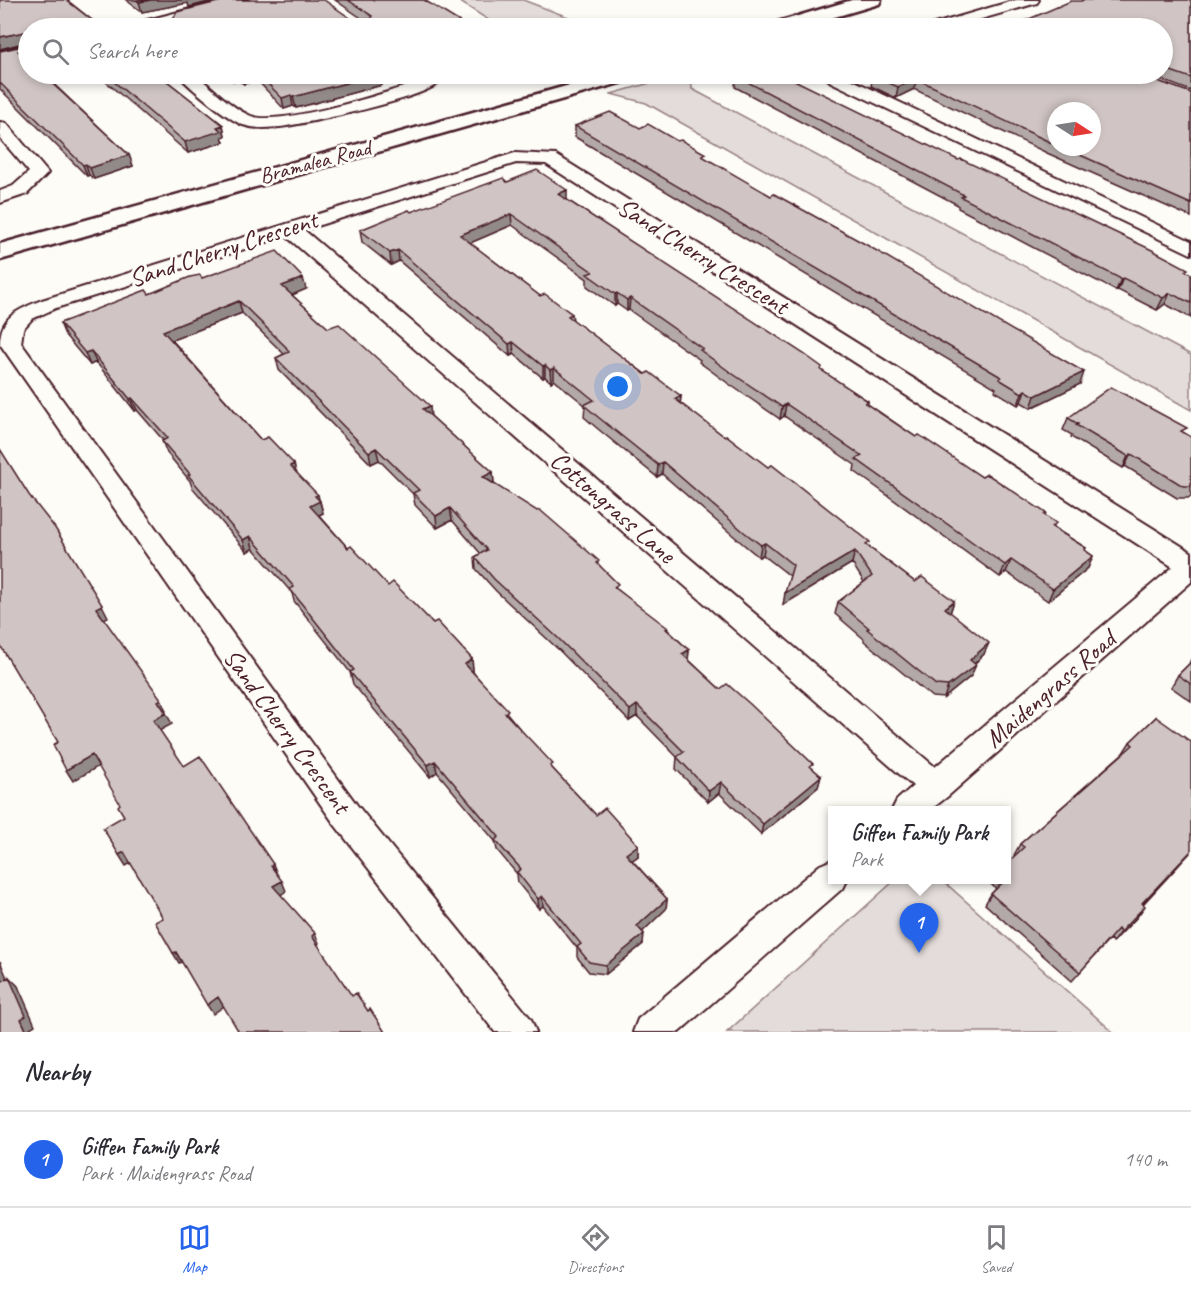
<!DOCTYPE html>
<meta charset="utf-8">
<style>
:root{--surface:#fff;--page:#f7f7f7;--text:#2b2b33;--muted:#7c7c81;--line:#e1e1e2;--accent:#2563eb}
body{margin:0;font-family:Caveat,sans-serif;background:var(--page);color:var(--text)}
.compass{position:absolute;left:1047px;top:102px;width:54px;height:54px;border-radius:50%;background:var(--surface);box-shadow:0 3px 9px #0003;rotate:102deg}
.you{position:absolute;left:618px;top:387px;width:21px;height:21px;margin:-15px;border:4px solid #fff;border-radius:50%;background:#1a73e8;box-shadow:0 0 0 9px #1a73e833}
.badge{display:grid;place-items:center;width:39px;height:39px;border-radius:50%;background:var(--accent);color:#fff;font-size:20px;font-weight:700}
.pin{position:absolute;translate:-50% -50px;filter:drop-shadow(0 2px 3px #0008)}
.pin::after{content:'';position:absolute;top:32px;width:21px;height:18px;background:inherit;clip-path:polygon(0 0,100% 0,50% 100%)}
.popup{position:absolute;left:828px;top:806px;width:183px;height:78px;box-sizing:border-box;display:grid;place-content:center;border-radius:0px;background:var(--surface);filter:drop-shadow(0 2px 4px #0005);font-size:20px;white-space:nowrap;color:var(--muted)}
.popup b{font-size:22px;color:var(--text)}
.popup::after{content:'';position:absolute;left:50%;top:100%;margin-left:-12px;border:12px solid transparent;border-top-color:var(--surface)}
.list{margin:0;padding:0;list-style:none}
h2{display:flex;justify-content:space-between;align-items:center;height:78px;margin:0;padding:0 24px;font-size:26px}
h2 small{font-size:20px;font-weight:400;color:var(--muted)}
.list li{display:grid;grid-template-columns:39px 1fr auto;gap:18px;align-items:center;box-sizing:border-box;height:96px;padding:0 24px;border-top:2px solid var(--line)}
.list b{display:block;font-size:22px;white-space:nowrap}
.list p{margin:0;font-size:20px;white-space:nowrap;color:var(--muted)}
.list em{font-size:20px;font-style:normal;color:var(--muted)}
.icon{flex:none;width:33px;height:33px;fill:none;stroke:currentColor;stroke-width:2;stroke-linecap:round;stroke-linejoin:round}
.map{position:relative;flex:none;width:1191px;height:1032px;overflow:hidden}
.search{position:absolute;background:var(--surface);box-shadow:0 3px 9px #0003;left:18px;right:18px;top:18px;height:66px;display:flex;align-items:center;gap:15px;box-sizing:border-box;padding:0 21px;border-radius:33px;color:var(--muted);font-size:22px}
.sheet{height:174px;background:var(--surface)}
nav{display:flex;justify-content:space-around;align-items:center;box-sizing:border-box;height:84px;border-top:2px solid var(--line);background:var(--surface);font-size:16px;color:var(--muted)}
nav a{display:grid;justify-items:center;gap:3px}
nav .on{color:var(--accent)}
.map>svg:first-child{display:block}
.green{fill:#e3dcda;stroke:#967e82;stroke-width:1.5}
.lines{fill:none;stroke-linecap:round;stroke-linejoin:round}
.street-casing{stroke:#4a1f2b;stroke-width:4}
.secondary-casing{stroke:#4a1f2b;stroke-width:5}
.street{fill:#fdfcf7;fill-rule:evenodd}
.secondary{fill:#fdfcf7;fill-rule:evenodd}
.wall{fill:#b3a9a9;stroke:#4a1f2b;stroke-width:1.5;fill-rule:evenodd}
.shaded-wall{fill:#928a89;stroke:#4a1f2b;stroke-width:1.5}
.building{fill:#d0c5c4;stroke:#4a1f2b;stroke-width:1.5}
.labels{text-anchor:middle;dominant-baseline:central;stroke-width:6;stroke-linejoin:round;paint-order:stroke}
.far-street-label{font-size:22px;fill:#4a1f2b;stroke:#fdfcf7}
.street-label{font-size:26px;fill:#4a1f2b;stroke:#fdfcf7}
</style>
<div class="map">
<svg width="1191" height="1032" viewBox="0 0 1191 1032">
<rect width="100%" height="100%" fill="#fdfcf7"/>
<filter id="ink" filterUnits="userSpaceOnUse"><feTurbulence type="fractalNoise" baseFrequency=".0167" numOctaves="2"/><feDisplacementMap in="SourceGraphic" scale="12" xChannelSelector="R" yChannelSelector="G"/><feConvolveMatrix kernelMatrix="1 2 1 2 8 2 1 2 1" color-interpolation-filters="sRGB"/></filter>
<g filter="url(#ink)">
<path class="green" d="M457,0h66l74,28h-96z
M682,74h9l1,15 499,266v55l-545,-307 -35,-9z
M895,880h47l171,152h-386z"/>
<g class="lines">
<g class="street-casing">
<path id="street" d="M225,0h24l-2,3 -98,25h-23l2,-3z
M1016,0h23l-2,3 -87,25h-21l2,-3z
M28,44v10l-28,7v-10z
M178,74h17c17,13 36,34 56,42 27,11 142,-24 171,-36l-1,-6h16l2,8c-12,16 -134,42 -159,45 -12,1 -25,2 -37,-2 -14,-5 -56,-39 -65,-51z
M822,74h18l351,167v13l-360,-172z
M0,122l6,1 42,50 -21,21 -27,9v-12l13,-5 16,-14 -29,-34z
M515,153l41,2 635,397v30l-244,215 -17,13h-38l5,-10 16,-14 -627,-550 -230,72 -24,11 -9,10 -2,14 336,462 174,214 5,13h-41l-160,-207 -335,-481c0,-28 18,-34 42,-44zM516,163l30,1 627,403 -238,200 -631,-537z
M832,860v20h15l-3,7 -165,145h-46l5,-13 182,-154z"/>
</g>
<g class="secondary-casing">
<path id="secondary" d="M852,0h29l-2,4 -82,24h-29l3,-4z
M609,74h31l-3,4 -637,182v-16z"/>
</g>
<use href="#street" class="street"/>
<use href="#secondary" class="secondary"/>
</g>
<path class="wall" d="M67,0l35,28h-74v20l-1,-6 -27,7z
M126,0h90l-27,7 -1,-4 -46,9z
M335,0h89l44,28h-297l-1,-3 194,-5z
M1191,0v91l-45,-17h16v-46l-81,-27z
M23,46l4,11 -1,1 103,97 4,11 -39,13 -5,-4 -2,1 -87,-87v-38z
M97,74h61l65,51 2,11 -3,1 2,5 -36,11z
M223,74h165l1,7 -8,2 1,2 -86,23 -3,-2 -9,3 -27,-29 -13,4 -5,-3h-6z
M873,74h265l53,19v124l-144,-64 -133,-64 -18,9 -25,-12zM1056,111l36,36h-36z
M736,76l222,84 233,114v44l-26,-14 -8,6 -39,-20 -2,1 -158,-83v-3l-223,-118z
M575,126l65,2 66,31 374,225 -49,24 -10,-6 -3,3 -23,-14 1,-3 -421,-251z
M507,182l60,18 254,171 47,30v3l48,33 129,79 9,12 32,20 -1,2 8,6 -5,12 -40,33 -42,-29 -6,5 -146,-106 1,-6 -71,-49 -4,3 -51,-35 -30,-22 1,-2 -71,-50 -2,1 -10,-7 -2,2 -28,-20v-7l-75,-54 -42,18 70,53 32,18 1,6 72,54 36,22 -1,7 235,179 39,19 -4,12 34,41 -10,10 -3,12 -27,22 -12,-1 -68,-56v-2l-29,-25 3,-12 26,-20 -12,-19 -69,42 7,-29 -27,-21 -4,2 -16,-13 -81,-70 -5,3 -59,-48 -14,-12 1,-12 -31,-25 -3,2 -6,-5 -2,1 -29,-24 -4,2 -111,-95 -8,4 -29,-23 -2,-12 51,-18z
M202,278l104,11 -14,6 36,33 103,88 62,56 1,12 105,81 19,25 50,40 21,20 -1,9 32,30 101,87 -3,11 -57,47 -42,-41 -11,9 -32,-33 1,-12 -40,-41 -8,5 -70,-71 -63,-59 -20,-22 -1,-12 6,-3 -29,-34 -15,8 -22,-23 -2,-11 -34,-34 -8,4 -92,-94 -3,-12 8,-4 -42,-41 -70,27 89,100 35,32 24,29 3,12 -4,2 29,33 40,38 45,37 39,36 1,12v1l80,97 43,46 42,30v11l-6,4 35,39 -1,10 -24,23 1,12 -37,30 -17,-2 -12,-15v-9l-34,-42 -4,3 -21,-26 -1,-9 -20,-24 -2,-9 -58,-69 -7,5 -77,-93 -3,-12 -56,-71 -2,-8 -39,-45 -6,4 -55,-65 -2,-6 -23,-28 -5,-12 1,-1 -26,-30 -2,1 -39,-49 -6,3 -25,-30 -5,-12 89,-29z
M1068,418l116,15 7,4v59l-3,2h-11l-52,-32 -2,2 -52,-31 1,-2 -9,-5z
M1191,659v42l-20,-14 7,-12 11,-11z
M1156,717l-13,187 -6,13 -24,25 -3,-3 -38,42 -87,-77 6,-10 5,-5 -5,-5 2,-5h13l9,-23 -1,-1 6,-11 103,-91 7,-11z"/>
<path class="shaded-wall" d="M151,0h65l-27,7 -1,-4 -46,9 -3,-10z
M46,22l2,6h-8z
M410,23l1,5h-19z
M24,32l3,10 1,-2v8l-1,-5v-1l-27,7v-12z
M23,46l4,11 -5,5 -4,-11z
M241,74h14l2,6 -13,4z
M379,74h9l1,7 -8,2 1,2 -86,23 -3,-11z
M473,74h11l-11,3z
M917,79l-3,10 -18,9 2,-11z
M291,95l2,11 -9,3 -2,-11z
M223,125l2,11 -3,1 2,5 -36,11 -3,-11z
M129,155l4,11 -39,13 -4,-11z
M86,164l3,11 -2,1 -4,-11z
M567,190v12l-9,-8z
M511,214l1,11 -51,22 -1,-12z
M398,250l1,11 -8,4 -1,-12z
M303,278l3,11 -21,9 -3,-12z
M1123,278l-5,12 -2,1 5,-12z
M617,293v11l-2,2v-12z
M1170,293l-5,11 -8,6 6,-12z
M630,298l-1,12 -2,1v-11z
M239,301l3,12 -75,29 -4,-11z
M513,342l1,12 -4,2 -1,-12z
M91,351l5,11 -6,3 -5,-12z
M545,365v12l-2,1v-12z
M554,368v12l-3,2 -1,-12z
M1084,372l-4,12 -49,24 4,-12z
M1025,390l-4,12 -3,3 4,-12z
M681,396l-1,12 -5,-9z
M132,398l5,12 -2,1 -5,-12z
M786,404l-2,12 -4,3 2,-12z
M430,406l1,12 -8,-9z
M376,448l3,12 -8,4 -2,-12z
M1131,454l-6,12 -2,2 5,-12z
M663,462l-1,12 -5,3 1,-12z
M294,464l3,12 -7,-10z
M493,472l1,12 -11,-7z
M318,495l5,18 -10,5 -3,-12 5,-10z
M450,508l2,12 -15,8 -1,-12z
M250,536l3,12 -6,4 -4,-12z
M765,543l-2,12 -4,2 2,-12z
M855,551l-3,12 -69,42 2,-12z
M1093,556l-5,12 -40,33 5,-12z
M1011,560l-5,12 -6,5 5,-12z
M954,601l-4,12 -5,-5z
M102,605l6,12 -6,3 -6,-12z
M989,643l-5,11 -18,18 4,-12z
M689,650l-1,11 -6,-7z
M472,659l1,12 -6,4 -2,-11z
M976,665l-5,11 -27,22 4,-12z
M161,699l5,12 -2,1 -6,-11z
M637,705v11l-8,5 1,-11z
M166,713l6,11 -13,7 -6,-11z
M92,755l7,11 -26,15 -7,-11z
M435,761l2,11 -7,5 -2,-12z
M821,776l-3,11 -57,47 2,-10z
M721,782l-2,11 -11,9 1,-11z
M638,845v11l-12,9v-11z
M1191,851v1l-57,62 8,-11z
M124,852l7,11 -5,3 -7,-11z
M273,864l4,10 -6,-8z
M282,881l4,10 -8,6 -5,-11z
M542,896l1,10 -4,3 -1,-10z
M667,899l-1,10 -29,28v-11z
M1145,906l-8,11 -24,25 7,-10z
M315,933l4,10 -3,3 -4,-10z
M644,934l-1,10 -37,30v-9z
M176,952l6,10 -3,1 -6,-10z
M0,961l12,29 -9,-9 -3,-7z
M9,977l9,9 17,39 -5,3 1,4h-4l-6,-13z
M218,997l6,9 -11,8 -6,-9z"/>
<path class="building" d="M0,0h66l36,28h-49l-7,-6 -6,6h-12v12l-1,3v-9l-3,-2 -24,5z
M136,0h15l-12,2z
M226,0h98l29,20 19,-1v-3l-24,-16h76l44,27 -3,1h1h-49l-7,-5 -18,5h-217l-5,-3 7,-13z
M1083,0h108v78l-29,-10v-40h-154l63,-27h10z
M23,46l-5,5 10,10v13h14l87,81 -39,13 -4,-4 -3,1 -83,-82v-32z
M105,74h53l65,51 -6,2 4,4 -36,11z
M258,74h122l-87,23 -2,-2 -9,3z
M744,74h38l176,86 3,-1 191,91 36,19 -3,2 6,3v29l-21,-10 -7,5 -40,-20 -2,1 -160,-82 3,-2 -228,-119z
M873,74h265l53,19v111l-129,-57h30v-36h-36v34l-139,-66 -19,8 -25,-11z
M610,112l30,16 8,-4 29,17 4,-1 25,14 -4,2 69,40 3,-2 91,50 219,128 -49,24 -10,-6 -3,3 -23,-14 2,-2 -426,-251z
M537,170l30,20 -9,4 246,160 18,13 -1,3 47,31 -3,2 51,34 3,-2 63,42 5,-3 59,39 -2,2 12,8 -4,4 34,21 -2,2 9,6 -40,33 -42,-29 -6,5 -20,-14 -129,-92 6,-3 -76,-52 -4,3 -52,-35 -30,-22 3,-1 -73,-51 -3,2 -10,-7 -2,1 -28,-20 6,-2 -82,-58 -51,21 80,61 5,-2 27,20 -4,2 77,58 4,-2 32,24 -6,3 49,37 2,-1 42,32 4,-2 98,77 -4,3 49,37 7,-5 32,24 -9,7 44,35 -19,17 6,5 -28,21 -12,-1 -69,-56 2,-1 -31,-26 34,-26 -17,-25 -70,42 8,-28 -28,-22 -4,2 -17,-13 -81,-70 -5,3 -60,-48 -14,-12 10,-5 -40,-32 -4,2 -5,-5 -2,1 -30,-24 -4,2 -111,-94 -8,3 -30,-23 49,-20 2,2 92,-34 4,4z
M277,251l26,27 -21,8 46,42 11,-4 91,82 -7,3 70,63 -10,5 54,34 3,-1 59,51 -2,2 21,21 -4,3 54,41 -2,1 23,21 -7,4 38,35 7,-5 23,20 63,60 -3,2 11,10 -58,48 -42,-42 -12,9 -32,-34 7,-5 -47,-47 -7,5 -72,-72 -64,-59 -19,-22 12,-7 -37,-42 -14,8 -23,-23 6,-3 -43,-42 -7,4 -93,-94 13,-6 -3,-5 -47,-46 -76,30 98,109 7,-3 26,27 -4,2 28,29 -3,1 5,5 -10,5 38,42 3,-2 37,40 5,-4 40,41 4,-2 35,38 -7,5 43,46 -3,3 48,51 -3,2 46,49 9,-7 33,37 -12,9 41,45 -30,27 7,8 -38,31 -17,-3 -12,-15 4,-3 -39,-48 -4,3 -21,-27 4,-3 -26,-29 4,-3 -64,-76 -7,4 -78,-93 4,-2 -64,-81 4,-2 -44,-51 -7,4 -55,-65 2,-1 -28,-33 6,-3 -36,-40 -2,1 -39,-48 -6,2 -25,-30 86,-33 3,4 41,-17 10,-2 2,3z
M1111,387l76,41 -6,3 10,6v49h-8l-52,-32 -3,2 -52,-31 2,-1 -10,-6z
M0,449l29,46 26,33 47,77 -6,3 65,91 -3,2 8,12 -13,7 31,46 16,-10 73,108 -2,2 11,15 -9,5 42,47 -3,3 40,60 4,-3 12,18 2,-2 15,23h-146l-21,-35 -11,8 -31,-53 -3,1 -18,-31 8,-4 -39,-66 -5,3 -16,-27 21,-12 -6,-10 2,-2 -28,-49 -26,15 -13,-25 5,-3 -58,-97z
M1191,662v22l-13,-9z
M1156,717l35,25v109l-49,52 3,3 -25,26 -2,-3 -38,43 -89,-78 13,-13 -1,-2h3v-15l18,-17 -4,-3 113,-99 -3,-3z
M0,974l3,7 6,-4 17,39 -5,3 6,13h-27z"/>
</g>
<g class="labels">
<g class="far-street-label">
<text transform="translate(315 162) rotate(-15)">Bramalea Road</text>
</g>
<g class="street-label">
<text transform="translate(223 249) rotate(-18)">Sand Cherry Crescent</text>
<text transform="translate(703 256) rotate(32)">Sand Cherry Crescent</text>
<text transform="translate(613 507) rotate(41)">Cottongrass Lane</text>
<text transform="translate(1050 689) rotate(-41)">Maidengrass Road</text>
<text transform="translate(287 731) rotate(54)">Sand Cherry Crescent</text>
</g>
</g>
</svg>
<svg class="compass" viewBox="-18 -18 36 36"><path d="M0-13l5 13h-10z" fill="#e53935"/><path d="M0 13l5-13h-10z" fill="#7c7c81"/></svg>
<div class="you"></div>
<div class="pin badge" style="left:919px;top:953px">1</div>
<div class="popup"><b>Giffen Family Park</b>Park</div>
<div class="search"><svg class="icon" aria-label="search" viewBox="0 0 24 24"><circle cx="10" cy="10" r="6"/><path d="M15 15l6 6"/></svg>Search here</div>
</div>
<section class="sheet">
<h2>Nearby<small></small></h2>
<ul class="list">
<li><span class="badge">1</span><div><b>Giffen Family Park</b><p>Park · Maidengrass Road</p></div><em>140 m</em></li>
</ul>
</section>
<nav>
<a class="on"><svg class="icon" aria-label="map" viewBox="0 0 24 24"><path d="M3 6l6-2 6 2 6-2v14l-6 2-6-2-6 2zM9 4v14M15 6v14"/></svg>Map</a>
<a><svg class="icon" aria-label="directions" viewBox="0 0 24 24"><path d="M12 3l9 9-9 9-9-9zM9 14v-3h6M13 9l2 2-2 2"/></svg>Directions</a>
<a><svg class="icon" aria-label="saved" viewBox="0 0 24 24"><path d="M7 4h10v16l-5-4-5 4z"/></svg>Saved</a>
</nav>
